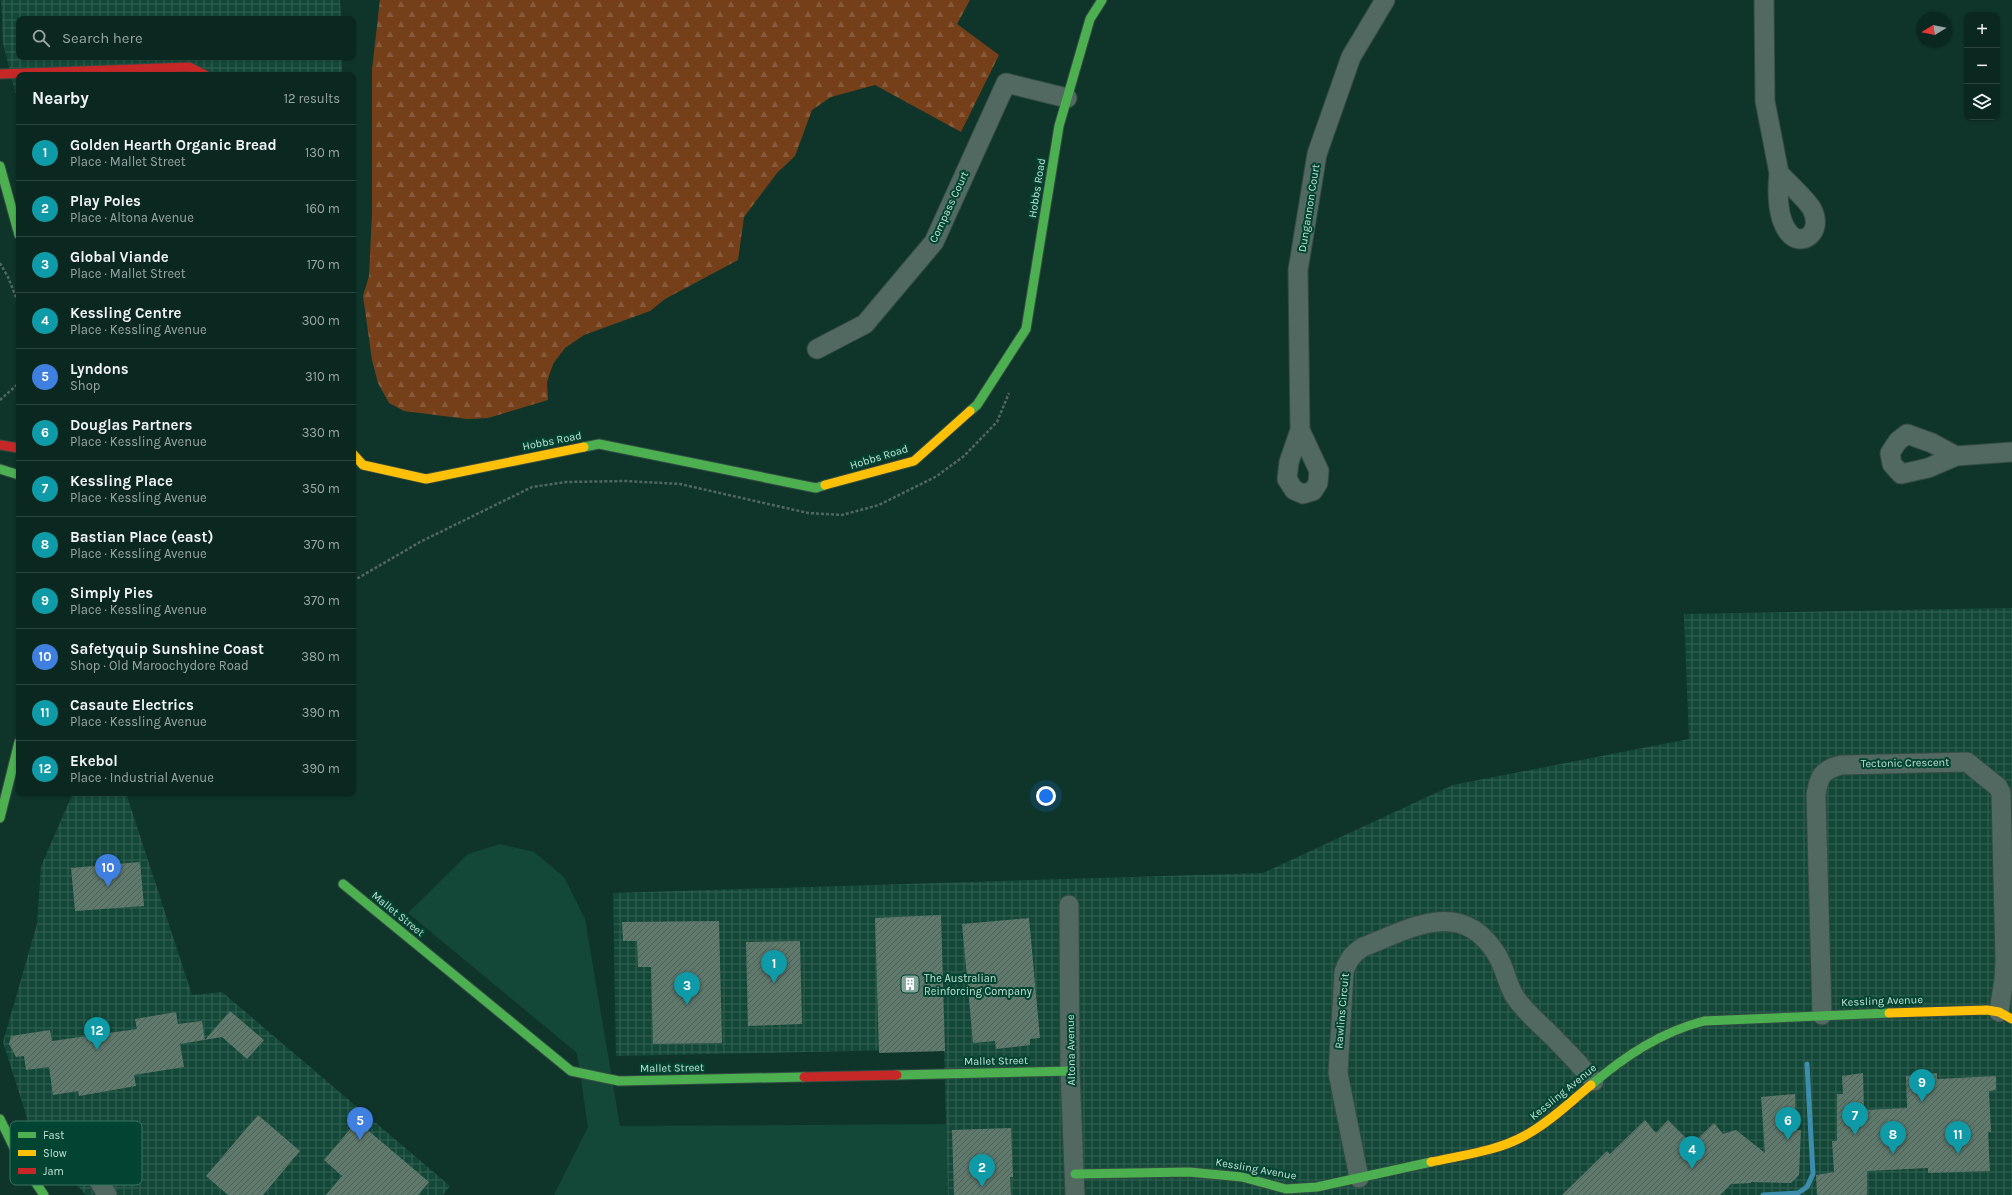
<!DOCTYPE html>
<meta charset="utf-8">
<style>
:root{--surface:#0b2820;--page:#19342d;--text:#f1f3f6;--muted:#9aa6a5;--line:#2b443e;--accent:#85a59a}
body{margin:0;font-family:Karla,sans-serif;background:var(--page);color:var(--text)}
.controls{position:absolute;right:12px;top:12px;display:grid;overflow:hidden;border-radius:8px;box-shadow:0 1px 3px #0004}
.controls button{width:36px;height:36px;display:grid;place-items:center;padding:0;border:0;border-bottom:1px solid var(--line);background:var(--surface);color:var(--text);font:20px sans-serif}
.compass{position:absolute;left:1916px;top:12px;width:36px;height:36px;border-radius:50%;background:var(--surface);box-shadow:0 1px 3px #0004;rotate:260deg}
.you{position:absolute;left:1046px;top:796px;width:14px;height:14px;margin:-10px;border:3px solid #fff;border-radius:50%;background:#1a73e8;box-shadow:0 0 0 6px #1a73e833}
.badge{display:grid;place-items:center;width:26px;height:26px;border-radius:50%;background:var(--accent);color:#fff;font-size:13px;font-weight:700}
.pin{position:absolute;translate:-50% -33px;filter:drop-shadow(0 1px 2px #0008)}
.pin::after{content:'';position:absolute;top:21px;width:14px;height:12px;background:inherit;clip-path:polygon(0 0,100% 0,50% 100%)}
.list{margin:0;padding:0;list-style:none}
h2{display:flex;justify-content:space-between;align-items:center;height:52px;margin:0;padding:0 16px;font-size:17px}
h2 small{font-size:13px;font-weight:400;color:var(--muted)}
.list li{display:grid;grid-template-columns:26px 1fr auto;gap:12px;align-items:center;box-sizing:border-box;height:56px;padding:0 16px;border-top:1px solid var(--line)}
.list b{display:block;font-size:15px;white-space:nowrap}
.list p{margin:0;font-size:13px;white-space:nowrap;color:var(--muted)}
.list em{font-size:13px;font-style:normal;color:var(--muted)}
.icon{flex:none;width:22px;height:22px;fill:none;stroke:currentColor;stroke-width:2;stroke-linecap:round;stroke-linejoin:round}
.map{position:relative;flex:none;width:2012px;height:1195px;overflow:hidden}
.search{position:absolute;background:var(--surface);box-shadow:0 1px 3px #0004;left:16px;top:16px;width:340px;height:44px;display:flex;align-items:center;gap:10px;box-sizing:border-box;padding:0 14px;border-radius:8px;color:var(--muted);font-size:15px}
.panel{position:absolute;background:var(--surface);box-shadow:0 1px 3px #0004;left:16px;top:72px;width:340px;height:724px;border-radius:8px}
.map>svg:first-child{display:block}
.built{fill:#134838}
.industrial{fill:url(#industrial-grid)}
.forest{fill:url(#forest-firs)}
.lines{fill:none;stroke-linecap:round;stroke-linejoin:round}
.stream{stroke:#3c8cab;stroke-width:5}
.building{fill:url(#building-hatch)}
.street-casing{stroke:#344c44;stroke-width:21}
.fast-casing{stroke:#344c44;stroke-width:11}
.slow-casing{stroke:#344c44;stroke-width:11}
.jam-casing{stroke:#344c44;stroke-width:11}
.path{stroke:#516760;stroke-width:2.5;stroke-dasharray:3 2;stroke-linecap:butt}
.street{stroke:#516960;stroke-width:19}
.fast{stroke:#4caf50;stroke-width:9}
.slow{stroke:#ffc107;stroke-width:9}
.jam{stroke:#c62828;stroke-width:9}
.labels{text-anchor:middle;dominant-baseline:central;stroke-width:4;stroke-linejoin:round;paint-order:stroke}
.street-label{font-size:11px;fill:#c5e2d6;stroke:#004431}
.poi-label{font-size:11px;fill:#c5e2d6;stroke:#004431;text-anchor:start}
.key{fill:#004431;stroke:#3b7363;stroke-width:1}
.key-label{font-size:11px;fill:#c5e2d6}
</style>
<div class="map">
<svg width="2012" height="1195" viewBox="0 0 2012 1195">
<defs>
<pattern id="industrial-grid" width="8" height="8" patternUnits="userSpaceOnUse"><rect width="8" height="8" fill="#134838"/><path d="M0 4h8M4 0v8" fill="none" stroke="#346254"/></pattern>
<pattern id="forest-firs" width="22" height="20" patternUnits="userSpaceOnUse"><rect width="22" height="20" fill="#753f19"/><path d="M5 1l3.5 6h-7zM16 11l3.5 6h-7z" fill="#875a3a"/></pattern>
<pattern id="building-hatch" width="6" height="6" patternUnits="userSpaceOnUse"><rect width="6" height="6" fill="#5f796c"/><path d="M-1 1l2-2M0 6l6-6M5 7l2-2" fill="none" stroke="#4f6158"/></pattern>
</defs>
<rect width="100%" height="100%" fill="#0f352a"/>
<path class="built" d="M500,844l34,8 30,25 21,42 35,207 330,-2v71h-396l34,-68 -11,-74 -169,-140 60,-59z"/>
<path class="industrial" d="M1,0h339l1,19h-322v38h323v18h-323v32l-16,-64z
M2012,608v587h-1064l-4,-146 -328,7 -3,-163 650,-20 190,-88 236,-46 -5,-125z
M73,793h53l66,202 30,-3 228,194 -7,9h-357l-52,-55 -31,-98 34,-118 4,-58z"/>
<path class="forest" d="M380,0h590l-13,24 42,31 -38,77 -86,-47 -44,12 -19,13 -17,46 -18,17 -33,44 -6,43 -73,39 -15,12 -66,24 -19,13 -12,16 -6,18 1,18 -60,18 -21,1 -63,-8 -15,-8 -11,-20 -6,-23 -9,-64 6,-20 3,-62v-145z"/>
<g class="lines">
<path class="stream" d="M1763,1195l35,-2 9,-6 6,-13 -6,-110"/>
</g>
<path class="building" d="M140,862l4,44 -69,5 -4,-43z
M941,915l4,136 -66,2 -4,-135z
M1029,918l11,120 -10,1v6l-34,4 -1,-8 -22,2 -11,-119z
M719,921l3,122 -69,1 -2,-77h-13l-1,-26h-14l-1,-19z
M800,941l2,83 -54,2 -2,-84z
M230,1011l34,29 -17,19 -25,-22 -42,7 4,23 -50,8 2,11 -57,10 -1,-5 -25,4 -4,-28 -23,3 -2,-14 -8,1 -7,-13 2,-8 39,-6 2,11 85,-12 -2,-10 41,-7 2,12 24,-3 3,19z
M1863,1073l1,37 43,-2 -1,-32 31,-3v6l59,-3v14l-7,1 2,41h-3l2,39 -62,2v-5l-61,3v24h-50l-1,-20 18,-3 -2,-31h5v-47h6l-1,-18z
M1795,1094l1,36h5l-2,45 -8,8 -40,-1v1l-20,1 -11,11h-158l45,-44 3,3 35,-34 11,13 12,-13 24,24 22,-21 9,11 13,-4 29,23 -4,-56z
M258,1115l42,36 -37,44h-35l-22,-19z
M357,1121l72,61 -11,13h-92l16,-19 -18,-16z
M1011,1128l2,49h-3l1,18h-57l-2,-65z"/>
<g class="lines">
<g class="street-casing">
<path id="street" d="M1764,0l1,101 14,72c-2,18 -2,46 10,60 12,15 35,0 23,-24 -5,-9 -25,-27 -33,-36
M817,349l48,-25 69,-82 72,-159 61,15
M1300,430l19,41 -1,12 -5,8 -10,3 -9,-4 -7,-11 2,-17 11,-32 -2,-160 19,-116 34,-97 34,-57
M1956,456l-24,-13 -25,-9 -9,7 -8,12 2,11 9,10 27,-6 28,-12 56,-4
M1069,905l1,166 5,124
M1822,1015l-6,-220c3,-19 6,-25 25,-30l126,-3 31,25 3,6 4,167 -1,19 -5,33
M81,1149l26,46
M1359,1178l-21,-105 6,-101c4,-12 8,-18 19,-25 49,-19 99,-50 134,8 8,13 10,29 18,42 10,15 25,27 38,40 14,14 28,29 41,44"/>
</g>
<g class="fast-casing">
<path id="fast" d="M0,166l19,69
M970,411l7,-6 49,-76 33,-203 31,-107 12,-19
M584,447l15,-3 217,44 9,-3
M0,469l19,6
M0,818l19,-76
M343,884l228,187 48,10 185,-4
M897,1075l173,-4
M1591,1085c34,-29 70,-53 113,-64l185,-8
M0,1119l19,39 25,37
M1075,1174l114,-2 53,5 44,12 31,-2 114,-25"/>
</g>
<g class="slow-casing">
<path id="slow" d="M353,454l10,11 63,14 158,-32
M825,485l89,-24 56,-50
M1889,1013l98,-3 12,2 13,7
M1431,1162c32,-7 67,-11 95,-27 24,-13 44,-33 65,-50"/>
</g>
<g class="jam-casing">
<path id="jam" d="M0,74l189,-7 16,8
M0,445l19,3
M804,1077l93,-2"/>
</g>
<path class="path" d="M0,263l8,14 11,28
M0,400l19,-17
M353,581l67,-39 112,-55 34,-5 60,-1 54,3 128,29 34,2 37,-10 58,-29 27,-20 33,-34 12,-29"/>
<use href="#street" class="street"/>
<use href="#fast" class="fast"/>
<use href="#slow" class="slow"/>
<use href="#jam" class="jam"/>
</g>
<defs>
<g id="building-square" transform="scale(1)"><rect x="-9" y="-9" width="18" height="18" rx="4" fill="#85a59a" stroke="#004431"/><path d="M-4-6H4V6H1V3H-1V6H-4ZM-2.5-4.3h1.7v1.8h-1.7ZM.8-4.3h1.7v1.8H.8ZM-2.5-1h1.7V.8h-1.7ZM.8-1h1.7V.8H.8Z" fill="#fff"/></g>
</defs>
<g fill-rule="evenodd">
<use href="#building-square" x="910" y="984"/>
</g>
<g class="labels">
<g class="street-label">
<text transform="translate(1037 188) rotate(-81)">Hobbs Road</text>
<text transform="translate(949 207) rotate(-65)">Compass Court</text>
<text transform="translate(1309 208) rotate(-81)">Dungannon Court</text>
<text transform="translate(552 441) rotate(-11)">Hobbs Road</text>
<text transform="translate(879 457) rotate(-17)">Hobbs Road</text>
<text transform="translate(1905 763) rotate(-1)">Tectonic Crescent</text>
<text transform="translate(398 914) rotate(39)">Mallet Street</text>
<text transform="translate(1882 1001) rotate(-2)">Kessling Avenue</text>
<text transform="translate(1342 1011) rotate(-85)">Rawlins Circuit</text>
<text transform="translate(1071 1050) rotate(-91)">Altona Avenue</text>
<text transform="translate(996 1061) rotate(-1)">Mallet Street</text>
<text transform="translate(672 1068) rotate(-1)">Mallet Street</text>
<text transform="translate(1563 1092) rotate(-39)">Kessling Avenue</text>
<text transform="translate(1256 1169) rotate(10)">Kessling Avenue</text>
</g>
<g class="poi-label">
<text x="924" y="978">The Australian<tspan x="924" dy="13">Reinforcing Company</tspan></text>
</g>
</g>
<rect x="10" y="1121" width="132" height="64" rx="6" class="key"/>
<rect x="18" y="1132" width="18" height="6" fill="#4caf50"/>
<rect x="18" y="1150" width="18" height="6" fill="#ffc107"/>
<rect x="18" y="1168" width="18" height="6" fill="#c62828"/>
<g class="key-label">
<text x="43" y="1139">Fast</text>
<text x="43" y="1157">Slow</text>
<text x="43" y="1175">Jam</text>
</g>
</svg>
<div class="controls">
<button>+</button>
<button>−</button>
<button><svg class="icon" aria-label="layers" viewBox="0 0 24 24"><path d="M12 4l9 5-9 5-9-5zM3 14l9 5 9-5"/></svg></button>
</div>
<svg class="compass" viewBox="-18 -18 36 36"><path d="M0-13l5 13h-10z" fill="#e53935"/><path d="M0 13l5-13h-10z" fill="#9aa6a5"/></svg>
<div class="you"></div>
<div class="pin badge" style="left:774px;top:983px;background:#0f9aa8">1</div>
<div class="pin badge" style="left:982px;top:1187px;background:#0f9aa8">2</div>
<div class="pin badge" style="left:687px;top:1005px;background:#0f9aa8">3</div>
<div class="pin badge" style="left:1692px;top:1169px;background:#0f9aa8">4</div>
<div class="pin badge" style="left:360px;top:1140px;background:#3f7fe0">5</div>
<div class="pin badge" style="left:1788px;top:1140px;background:#0f9aa8">6</div>
<div class="pin badge" style="left:1855px;top:1135px;background:#0f9aa8">7</div>
<div class="pin badge" style="left:1893px;top:1154px;background:#0f9aa8">8</div>
<div class="pin badge" style="left:1922px;top:1102px;background:#0f9aa8">9</div>
<div class="pin badge" style="left:108px;top:887px;background:#3f7fe0">10</div>
<div class="pin badge" style="left:1958px;top:1154px;background:#0f9aa8">11</div>
<div class="pin badge" style="left:97px;top:1050px;background:#0f9aa8">12</div>
<div class="search"><svg class="icon" aria-label="search" viewBox="0 0 24 24"><circle cx="10" cy="10" r="6"/><path d="M15 15l6 6"/></svg>Search here</div>
<section class="panel">
<h2>Nearby<small>12 results</small></h2>
<ul class="list">
<li><span class="badge" style="background:#0f9aa8">1</span><div><b>Golden Hearth Organic Bread</b><p>Place · Mallet Street</p></div><em>130 m</em></li>
<li><span class="badge" style="background:#0f9aa8">2</span><div><b>Play Poles</b><p>Place · Altona Avenue</p></div><em>160 m</em></li>
<li><span class="badge" style="background:#0f9aa8">3</span><div><b>Global Viande</b><p>Place · Mallet Street</p></div><em>170 m</em></li>
<li><span class="badge" style="background:#0f9aa8">4</span><div><b>Kessling Centre</b><p>Place · Kessling Avenue</p></div><em>300 m</em></li>
<li><span class="badge" style="background:#3f7fe0">5</span><div><b>Lyndons</b><p>Shop</p></div><em>310 m</em></li>
<li><span class="badge" style="background:#0f9aa8">6</span><div><b>Douglas Partners</b><p>Place · Kessling Avenue</p></div><em>330 m</em></li>
<li><span class="badge" style="background:#0f9aa8">7</span><div><b>Kessling Place</b><p>Place · Kessling Avenue</p></div><em>350 m</em></li>
<li><span class="badge" style="background:#0f9aa8">8</span><div><b>Bastian Place (east)</b><p>Place · Kessling Avenue</p></div><em>370 m</em></li>
<li><span class="badge" style="background:#0f9aa8">9</span><div><b>Simply Pies</b><p>Place · Kessling Avenue</p></div><em>370 m</em></li>
<li><span class="badge" style="background:#3f7fe0">10</span><div><b>Safetyquip Sunshine Coast</b><p>Shop · Old Maroochydore Road</p></div><em>380 m</em></li>
<li><span class="badge" style="background:#0f9aa8">11</span><div><b>Casaute Electrics</b><p>Place · Kessling Avenue</p></div><em>390 m</em></li>
<li><span class="badge" style="background:#0f9aa8">12</span><div><b>Ekebol</b><p>Place · Industrial Avenue</p></div><em>390 m</em></li>
</ul>
</section>
</div>
